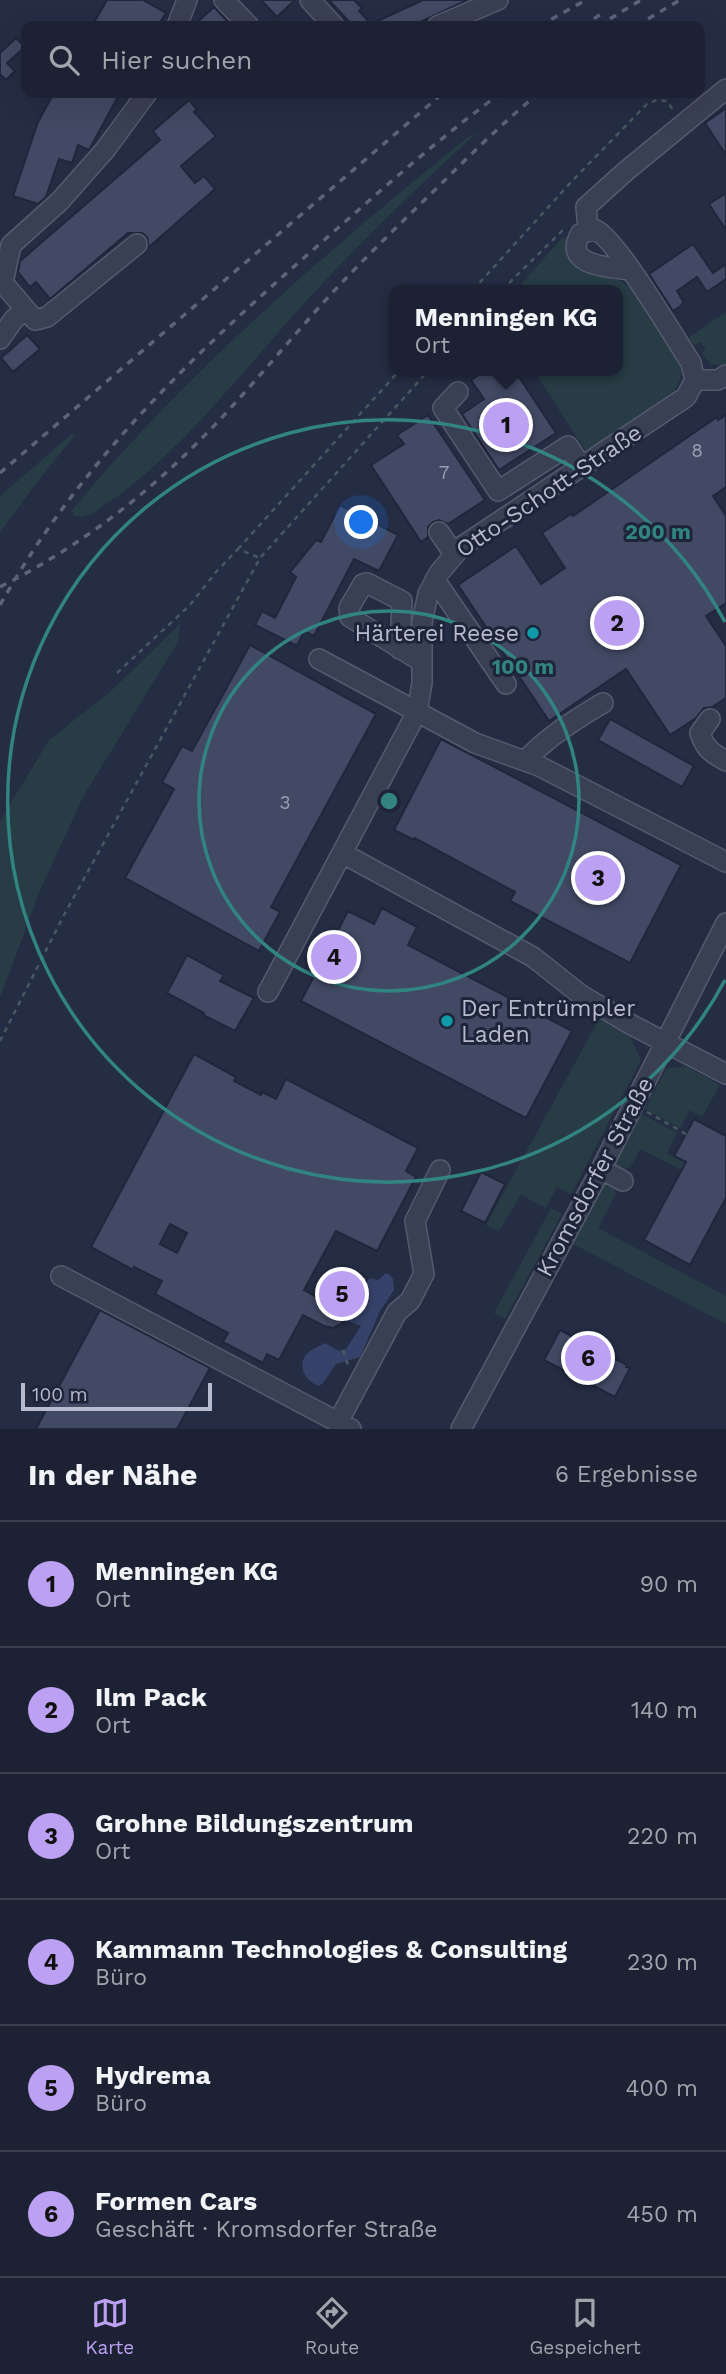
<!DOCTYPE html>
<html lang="de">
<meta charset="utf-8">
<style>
:root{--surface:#1c2233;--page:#252a3b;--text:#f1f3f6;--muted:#a0a4ac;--line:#3a3f4e;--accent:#bca0f2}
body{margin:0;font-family:"Work Sans",sans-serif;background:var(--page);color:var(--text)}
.scale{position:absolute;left:21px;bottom:18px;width:191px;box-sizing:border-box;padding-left:7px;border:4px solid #b7bbcd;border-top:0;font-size:19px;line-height:24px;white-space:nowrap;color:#b7bbcd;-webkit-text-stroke:5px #1e2439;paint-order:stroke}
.you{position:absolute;left:362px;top:523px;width:24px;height:24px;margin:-18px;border:5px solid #fff;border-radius:50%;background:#1a73e8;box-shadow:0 0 0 10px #1a73e833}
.badge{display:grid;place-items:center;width:46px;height:46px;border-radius:50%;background:var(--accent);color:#111;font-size:23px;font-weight:700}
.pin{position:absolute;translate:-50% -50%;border:4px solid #fff;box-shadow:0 2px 7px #0006}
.popup{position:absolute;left:389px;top:285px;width:234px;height:91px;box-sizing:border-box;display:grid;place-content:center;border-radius:14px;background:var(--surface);filter:drop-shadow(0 2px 5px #0005);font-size:23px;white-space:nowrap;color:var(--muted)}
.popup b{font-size:26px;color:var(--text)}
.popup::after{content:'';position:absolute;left:50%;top:100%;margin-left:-14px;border:14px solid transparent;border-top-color:var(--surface)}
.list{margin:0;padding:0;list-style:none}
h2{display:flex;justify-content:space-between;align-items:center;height:91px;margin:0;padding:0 28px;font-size:30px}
h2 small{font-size:23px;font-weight:400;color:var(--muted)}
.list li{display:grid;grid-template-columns:46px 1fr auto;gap:21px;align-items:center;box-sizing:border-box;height:126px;padding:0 28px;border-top:2px solid var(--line)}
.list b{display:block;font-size:26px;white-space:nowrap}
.list p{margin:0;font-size:23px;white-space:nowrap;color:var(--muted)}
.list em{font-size:23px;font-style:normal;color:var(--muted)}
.icon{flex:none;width:38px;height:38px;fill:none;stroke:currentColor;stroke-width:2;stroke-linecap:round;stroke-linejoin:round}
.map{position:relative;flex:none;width:726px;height:1429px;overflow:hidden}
.search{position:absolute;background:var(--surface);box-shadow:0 7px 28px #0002;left:21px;right:21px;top:21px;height:77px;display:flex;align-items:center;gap:18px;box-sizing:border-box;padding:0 24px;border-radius:14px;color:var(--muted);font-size:26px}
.sheet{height:847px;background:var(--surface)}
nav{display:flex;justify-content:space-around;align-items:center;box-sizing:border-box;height:98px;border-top:2px solid var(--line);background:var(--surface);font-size:19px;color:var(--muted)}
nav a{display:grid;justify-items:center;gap:4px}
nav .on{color:var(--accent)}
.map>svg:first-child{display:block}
.green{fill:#273c45}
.water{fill:#36426a}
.building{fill:#424964;stroke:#20263b;stroke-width:2;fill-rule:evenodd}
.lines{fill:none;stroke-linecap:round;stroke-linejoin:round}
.minor-casing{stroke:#555a6e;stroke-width:22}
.path{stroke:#465961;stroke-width:2.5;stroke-dasharray:5 5;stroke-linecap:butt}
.minor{stroke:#3a4053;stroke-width:19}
.rail{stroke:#5c637a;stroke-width:3.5;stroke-dasharray:7 7;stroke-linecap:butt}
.ring{fill:none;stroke:#318481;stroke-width:3.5}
.culture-dot{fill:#0f9aa8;stroke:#1e2439;stroke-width:2.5}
.labels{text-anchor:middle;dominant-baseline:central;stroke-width:6;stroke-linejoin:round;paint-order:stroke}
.number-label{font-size:19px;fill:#9a9eb3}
.street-label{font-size:23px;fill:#b7bbcd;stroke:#1e2439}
.poi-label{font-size:23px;fill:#b7bbcd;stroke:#1e2439;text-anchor:end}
.centre{fill:#318481;stroke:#1e2439;stroke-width:3.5}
.ring-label{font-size:21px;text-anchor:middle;font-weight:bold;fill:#318481;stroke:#1e2439;stroke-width:6;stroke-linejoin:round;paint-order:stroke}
</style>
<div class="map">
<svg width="726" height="1429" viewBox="0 0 726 1429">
<rect width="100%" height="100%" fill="#252d44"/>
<path class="green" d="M475,134c-57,53 -113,106 -166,164 -69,75 -130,160 -217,216l-10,3 -8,-2 -2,-5c116,-139 256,-260 396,-373z
M562,238h7c1,54 35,25 60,49 7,7 48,70 51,79 3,9 -1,18 -6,25l-87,62 -53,-82h84v-81h-102z
M726,312v54l-2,1 -13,-3 -9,-10 4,-5 -6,-7 -5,3 -7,-7z
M72,434l3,2 -35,42 -40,55v-37z
M180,624l-2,18 -95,155 -44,96 -39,105v-177l49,-81 61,-48z
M599,1019l31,18 11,23 -70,135 -14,-8 -11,21 -25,-13 -22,36 -13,-6z
M685,1066l35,19 -18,32 -12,-7 -10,18 -35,-19 21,-40z
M640,1113l37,20 -10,20 20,11 -3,7 -44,-22c-5,10 -9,22 -22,22l-6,-6z
M603,1183l8,1 5,9 -18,35 128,68v28l-155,-81z
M551,1208l11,6 -57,105 -11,-6z"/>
<path class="water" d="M385,1274h4l4,5 1,11 -14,21 -20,46 -24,7 -13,19 -4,3c-15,-5 -24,-24 -9,-35 5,-4 11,-5 15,-8l14,8 7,-2 15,-23 -15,-6 22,-42 10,2z"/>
<path class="building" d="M107,0h36l23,13 -8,13h-66z
M261,0h34l-18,17z
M329,0h25l8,8 -3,3 12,13 52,-24h44l-55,26h-59z
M214,7l14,15 -4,4h-31z
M16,38l9,9 -18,16 8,8 -9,9 -6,-6v-21z
M54,93h66l-31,57 -11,-5 -6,18 -13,-4 -13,38 -8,7 -25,-8 25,-74z
M189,100l8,10 -3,2 22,24 -35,30 14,17 9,-7 11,13 -66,58 -2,-10 -5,-4h-14l-78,66 -14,-17 -6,5 -12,-15 2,-11 140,-121 -7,-9z
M726,108v47l-21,-32z
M726,193v37l-17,-26z
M693,244l20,29 13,-9v15l-19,13 -10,-15 -20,14 6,10 -1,4 -9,6 -24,-37z
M27,335l13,14 -27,23 -12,-14z
M485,371h30l41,62 -57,37 -37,-56 22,-15 -13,-19z
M428,415l57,85 -37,24 -9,-4 -6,2 -5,5v10l-7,5 -50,-77 33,-21 -7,-9z
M726,415v72l-13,9 13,20v87l-20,13 20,30v52l-14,9 -8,1 -8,10 -26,17 -44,-66 -77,52 -91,-136 58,-39 25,38 24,-16 -23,-35 29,-19 2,2 144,-99 1,3z
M340,505l58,30 -19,36 -25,-12 -40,77 -10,-5 -7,15 -42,-21 7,-14 13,7 21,-41 -6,-5 26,-32 5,2z
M250,645l126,69 -105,193 9,5 -21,39 -134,-73 49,-89 -12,-7 20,-36 10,5z
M610,719l84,47 -12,21 -84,-47z
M441,739l240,126 -51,98 -120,-62 5,-9 -100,-54 -1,2 -20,-10z
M382,908l35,19 -9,18 164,86 -46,87 -225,-117 47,-90 26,13z
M187,955l37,20 -4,6 34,17 -19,33 -32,-16 1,-2 -37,-20z
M194,1054l42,23 -2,4 27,14 1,-3 14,7 10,-20 132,69 -12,23 10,6 -39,74 -41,-20 -32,59 20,11 19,-36 25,13 -22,41 -5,5 -8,4 -9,-2 -21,-11 -24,45 -12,-6 -4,9 -40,-21 5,-9 -73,-39 7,-13 -28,-14 -1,3 -42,-23zM170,1224l17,9 -10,20 -17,-9z
M694,1119l32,17v62l-36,67 -46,-25 42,-78 -12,-6z
M481,1172l24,12 -20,39 -24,-12z
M100,1310l110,58 -33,61h-141z
M560,1330l67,35 -1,2 4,1 -15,29 -71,-37z"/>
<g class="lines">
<g class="minor-casing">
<path id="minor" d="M224,0l25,26
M310,0l24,26
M177,26l10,-26
M437,26l61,-26
M588,230l-2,-23 40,-36 100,-82
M630,270c-21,-3 -69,-4 -49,-37l15,-3c22,11 78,107 95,133l4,17 -9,17 -225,150 -22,26 -11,21 -6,28v61l-5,29 -75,141 191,104 48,38 49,29 96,50
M26,310l9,10 12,-3 90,-73
M0,339l14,-20 12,-9 -23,-27 8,-38 49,-44 45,-51 42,-57
M695,380h23l8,-5
M458,392l-15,16 55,83 70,-45 14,21
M439,532l15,22
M435,580l71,104
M400,649l2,-48 -35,-18 -4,1 -14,24 1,9 72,45
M319,659l156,84 64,23 187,96
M710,719l-10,14c5,16 12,20 26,28
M525,761c23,-25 50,-41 78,-58
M268,992l74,-139
M601,1169l22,12
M61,1276l290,153
M338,1422l59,-110 13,-11 14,-27 -9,-53 25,-51
M461,1429l140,-260 125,-246"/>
</g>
<path class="path" d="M473,290l100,-110 74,-76 10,-4 10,1 8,12
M502,290l62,-61
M238,549l161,-178
M117,673l72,-67 28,-35 21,-22 22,9
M0,1041l64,-126 196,-357 168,-187
M647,1112l39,22
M343,1350l5,15"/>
<use href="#minor" class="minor"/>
<path class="rail" d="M539,26l47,-26
M582,26l21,-13
M598,26l43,-26
M636,26l44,-26
M0,473l443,-380
M0,587c71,-36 137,-84 193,-140 46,-45 86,-95 129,-143 38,-42 79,-81 120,-121 31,-31 63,-62 97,-90
M0,605c82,-146 197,-254 322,-363 58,-51 116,-103 179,-149"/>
</g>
<g class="ring">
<circle cx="389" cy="801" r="190"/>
<path d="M725 980A381 381 0 1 1 725 622"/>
</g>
<g class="culture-dot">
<circle cx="533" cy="633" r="7"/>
<circle cx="447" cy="1021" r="7"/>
</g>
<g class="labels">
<g class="number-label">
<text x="697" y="450">8</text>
<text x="444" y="472">7</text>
<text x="285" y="802">3</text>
</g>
<g class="street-label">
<text transform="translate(549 491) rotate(-34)">Otto-Schott-Straße</text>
<text transform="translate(595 1177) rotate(-62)">Kromsdorfer Straße</text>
</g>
<g class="poi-label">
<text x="519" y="633">Härterei Reese</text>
<text x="461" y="1008" text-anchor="start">Der Entrümpler<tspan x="461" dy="26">Laden</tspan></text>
</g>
</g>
<circle cx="389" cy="801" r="10" class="centre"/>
<g class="ring-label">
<text x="658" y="539">200 m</text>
<text x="523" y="674">100 m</text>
</g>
</svg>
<div class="scale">100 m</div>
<div class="you"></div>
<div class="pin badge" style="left:506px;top:425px">1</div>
<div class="popup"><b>Menningen KG</b>Ort</div>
<div class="pin badge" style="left:617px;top:623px">2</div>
<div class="pin badge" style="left:598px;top:878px">3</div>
<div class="pin badge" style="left:334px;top:957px">4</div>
<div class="pin badge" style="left:342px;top:1294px">5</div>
<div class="pin badge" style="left:588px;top:1358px">6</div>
<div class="search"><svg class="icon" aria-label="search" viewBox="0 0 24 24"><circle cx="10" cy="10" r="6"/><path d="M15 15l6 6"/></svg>Hier suchen</div>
</div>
<section class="sheet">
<h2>In der Nähe<small>6 Ergebnisse</small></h2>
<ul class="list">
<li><span class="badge">1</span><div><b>Menningen KG</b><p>Ort</p></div><em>90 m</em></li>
<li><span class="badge">2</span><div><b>Ilm Pack</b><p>Ort</p></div><em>140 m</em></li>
<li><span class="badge">3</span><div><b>Grohne Bildungszentrum</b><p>Ort</p></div><em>220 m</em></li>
<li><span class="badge">4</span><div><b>Kammann Technologies &amp; Consulting</b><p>Büro</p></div><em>230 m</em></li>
<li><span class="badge">5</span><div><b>Hydrema</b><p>Büro</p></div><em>400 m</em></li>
<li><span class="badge">6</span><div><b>Formen Cars</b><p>Geschäft · Kromsdorfer Straße</p></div><em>450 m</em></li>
</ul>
</section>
<nav>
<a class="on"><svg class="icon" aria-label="map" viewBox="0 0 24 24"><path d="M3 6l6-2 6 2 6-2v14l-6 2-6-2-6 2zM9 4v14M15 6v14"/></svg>Karte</a>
<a><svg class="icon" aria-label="directions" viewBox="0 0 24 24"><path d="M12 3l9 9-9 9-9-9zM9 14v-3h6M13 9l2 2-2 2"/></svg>Route</a>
<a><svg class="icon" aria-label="saved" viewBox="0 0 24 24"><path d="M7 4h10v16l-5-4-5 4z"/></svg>Gespeichert</a>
</nav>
